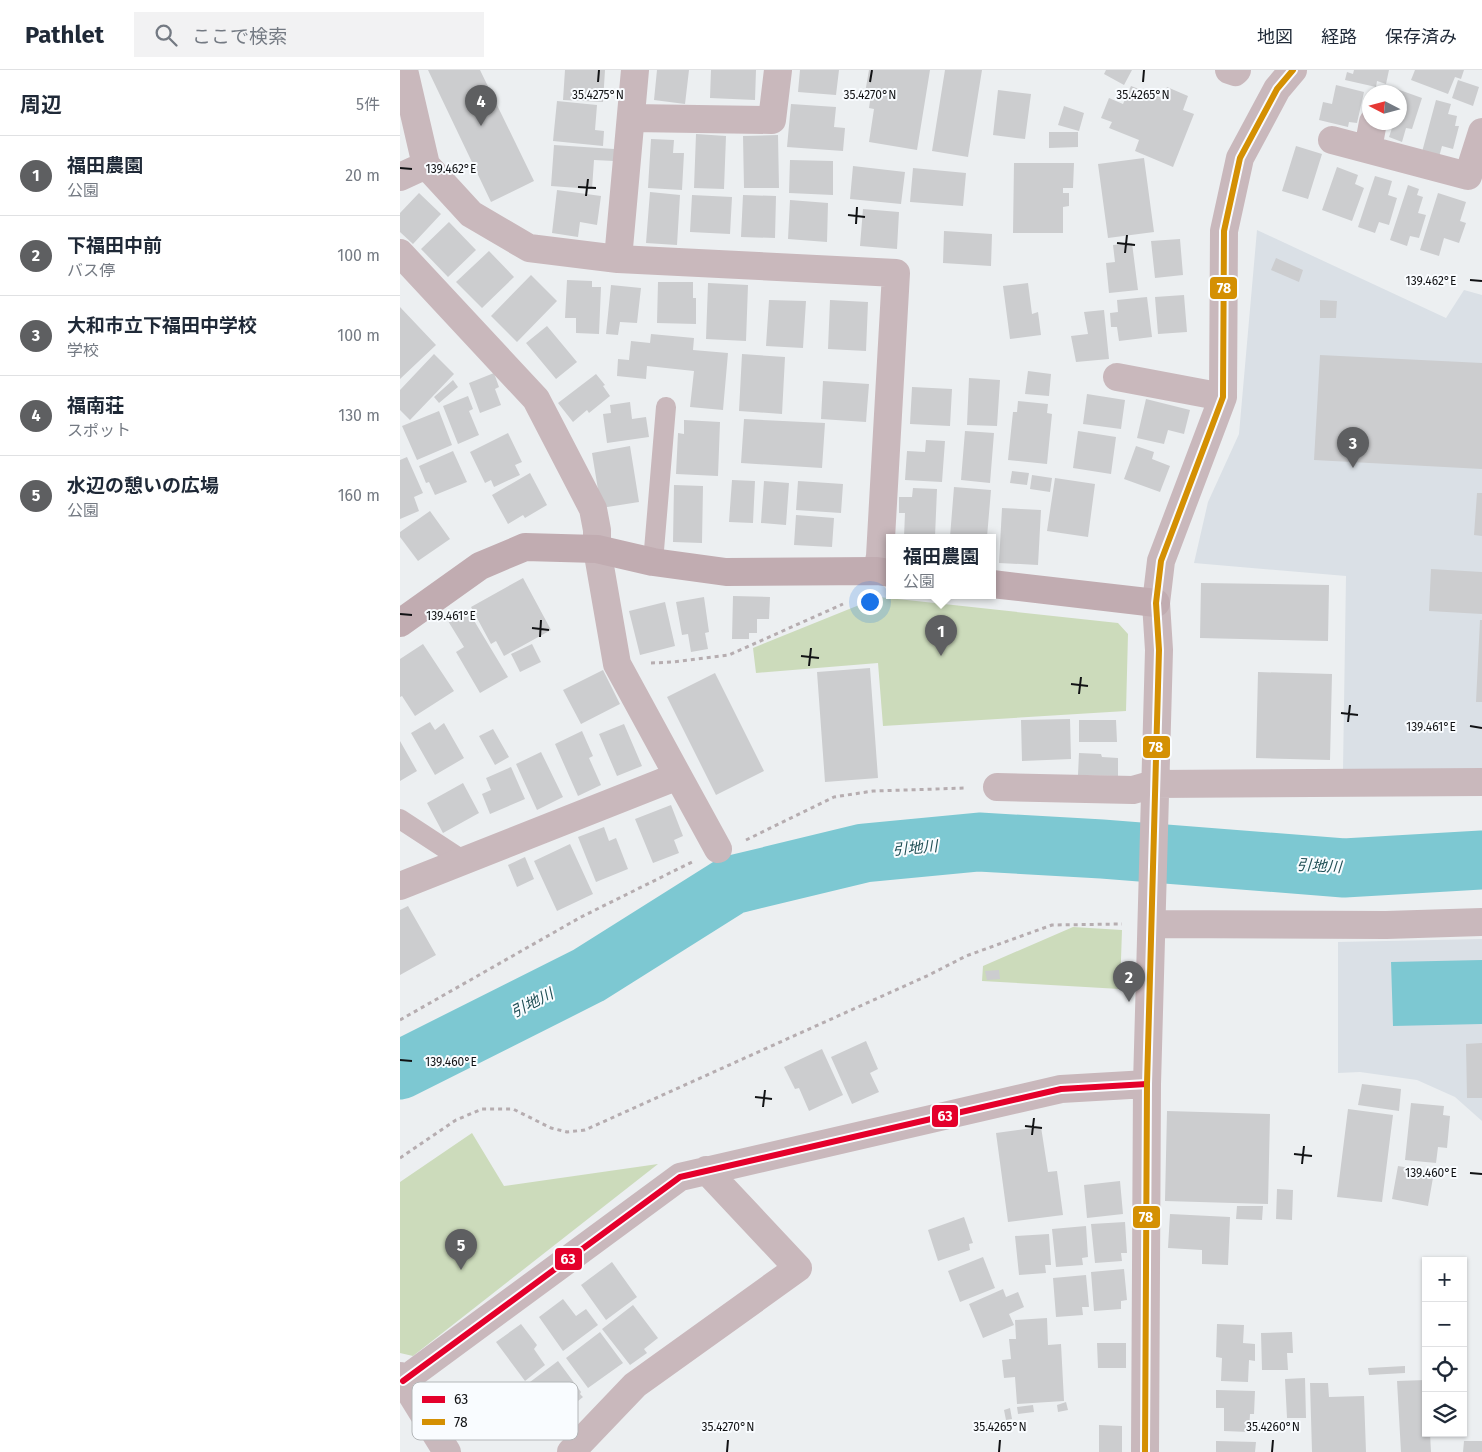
<!DOCTYPE html>
<html lang="ja">
<meta charset="utf-8">
<style>
:root{--surface:#fff;--page:#f2f2f3;--text:#1f2937;--muted:#747a83;--line:#e0e1e3;--accent:#5e5f61}
body{margin:0;font-family:"Fira Sans","Noto Sans JP",sans-serif;background:var(--page);color:var(--text)}
.controls{position:absolute;right:15px;bottom:15px;display:grid;overflow:hidden;border-radius:0px;box-shadow:0 1px 4px #0004}
.controls button{width:45px;height:45px;display:grid;place-items:center;padding:0;border:0;border-bottom:1px solid var(--line);background:var(--surface);color:var(--text);font:25px sans-serif}
.compass{position:absolute;left:962px;top:15px;width:45px;height:45px;border-radius:50%;background:var(--surface);box-shadow:0 1px 4px #0004;rotate:276deg}
.you{position:absolute;left:469px;top:531px;width:18px;height:18px;margin:-12px;border:4px solid #fff;border-radius:50%;background:#1a73e8;box-shadow:0 0 0 8px #1a73e833}
.badge{display:grid;place-items:center;width:32px;height:32px;border-radius:50%;background:var(--accent);color:#fff;font-size:16px;font-weight:700}
.pin{position:absolute;translate:-50% -41px;filter:drop-shadow(0 1px 2px #0008)}
.pin::after{content:'';position:absolute;top:26px;width:18px;height:15px;background:inherit;clip-path:polygon(0 0,100% 0,50% 100%)}
.popup{position:absolute;left:486px;top:464px;width:110px;height:65px;box-sizing:border-box;display:grid;place-content:center;border-radius:0px;background:var(--surface);filter:drop-shadow(0 1px 4px #0005);font-size:16px;white-space:nowrap;color:var(--muted)}
.popup b{font-size:19px;color:var(--text)}
.popup::after{content:'';position:absolute;left:50%;top:100%;margin-left:-10px;border:10px solid transparent;border-top-color:var(--surface)}
.list{margin:0;padding:0;list-style:none}
h2{display:flex;justify-content:space-between;align-items:center;height:65px;margin:0;padding:0 20px;font-size:21px}
h2 small{font-size:16px;font-weight:400;color:var(--muted)}
.list li{display:grid;grid-template-columns:32px 1fr auto;gap:15px;align-items:center;box-sizing:border-box;height:80px;padding:0 20px;border-top:1px solid var(--line)}
.list b{display:block;font-size:19px;white-space:nowrap}
.list p{margin:0;font-size:16px;white-space:nowrap;color:var(--muted)}
.list em{font-size:16px;font-style:normal;color:var(--muted)}
.icon{flex:none;width:28px;height:28px;fill:none;stroke:currentColor;stroke-width:2;stroke-linecap:round;stroke-linejoin:round}
.map{position:relative;flex:none;width:1082px;height:1382px;overflow:hidden}
header{display:flex;align-items:center;gap:30px;box-sizing:border-box;height:70px;padding:0 25px;background:var(--surface);border-bottom:1px solid var(--line)}
header strong{font-size:24px}
nav{display:flex;gap:28px;margin-inline-start:auto;font-size:18px}
.search{width:350px;height:45px;background:var(--page);display:flex;align-items:center;gap:12px;box-sizing:border-box;padding:0 18px;border-radius:0px;color:var(--muted);font-size:19px}
main{display:flex}
aside{flex:1;background:var(--surface)}
.map>svg:first-child{display:block}
.built{fill:#dae0e6}
.green{fill:#ccdbbb}
.water{fill:#7dc8d2}
.lines{fill:none;stroke-linecap:round;stroke-linejoin:round}
.river{stroke:#7dc8d2;stroke-width:59}
.building{fill:#cccdcf}
.path{stroke:#b6adb0;stroke-width:3;stroke-dasharray:4 4;stroke-linecap:butt}
.lane{stroke:#c9b8bc;stroke-width:20}
.street{stroke:#c9b8bc;stroke-width:28}
.secondary{stroke:#c1acb1;stroke-width:28}
.bus-1-casing{stroke:#f9fcff;stroke-width:10}
.bus-2-casing{stroke:#f9fcff;stroke-width:10}
.bus-1{stroke:#e4002b;stroke-width:6}
.bus-2{stroke:#d49003;stroke-width:6}
.ticks{fill:none;stroke:#111214;stroke-width:2}
.labels{text-anchor:middle;dominant-baseline:central;stroke-width:4;stroke-linejoin:round;paint-order:stroke}
.water-label{font-size:15px;font-style:italic;fill:#204f55;stroke:#f9fcff}
.key{fill:#f9fcff;stroke:#b3b6b8;stroke-width:1}
.key-label{font-size:14px;fill:#111214}
.ticks-label{font-size:12px;text-anchor:middle;fill:#111214;stroke:#f9fcff;stroke-width:4;stroke-linejoin:round;paint-order:stroke}
.line-badge{stroke:#f9fcff;stroke-width:2}
.badge-label{font-size:14px;text-anchor:middle;font-weight:bold;fill:#fff}
</style>
<header>
<strong>Pathlet</strong>
<div class="search"><svg class="icon" aria-label="search" viewBox="0 0 24 24"><circle cx="10" cy="10" r="6"/><path d="M15 15l6 6"/></svg>ここで検索</div>
<nav><a>地図</a><a>経路</a><a>保存済み</a></nav>
</header>
<main>
<aside>
<h2>周辺<small>5件</small></h2>
<ul class="list">
<li><span class="badge">1</span><div><b>福田農園</b><p>公園</p></div><em>20 m</em></li>
<li><span class="badge">2</span><div><b>下福田中前</b><p>バス停</p></div><em>100 m</em></li>
<li><span class="badge">3</span><div><b>大和市立下福田中学校</b><p>学校</p></div><em>100 m</em></li>
<li><span class="badge">4</span><div><b>福南荘</b><p>スポット</p></div><em>130 m</em></li>
<li><span class="badge">5</span><div><b>水辺の憩いの広場</b><p>公園</p></div><em>160 m</em></li>
</ul>
</aside>
<div class="map">
<svg width="1082" height="1382" viewBox="0 0 1082 1382">
<rect width="100%" height="100%" fill="#eceff1"/>
<path class="built" d="M857,160l189,88 18,-28 18,5v474l-139,1 3,-194 -152,-13 14,-61 31,-68z
M1082,869v182l-27,-24 -38,-17 -57,-8 -22,1v-131z"/>
<path class="green" d="M479,527l239,26 10,11 -2,77 -243,15 -5,-63 -122,10 -3,-25z
M673,857l49,3 -2,59 -138,-8 1,-15z
M72,1063l32,53 154,-22 -245,192 -13,-3v-171z"/>
<path class="water" d="M1082,890v64l-89,2 -2,-64z"/>
<g class="lines">
<path class="river" d="M0,1000l189,-95 143,-90 132,-32 115,-11 123,7 242,19 138,-8"/>
</g>
<path class="building" d="M28,0h52l54,111 -43,21z
M165,0h40l-2,32 -40,-2z
M257,0h32l-4,34 -31,-4z
M311,0h45l-1,30 -45,-2z
M400,0h39l-3,25 -38,-3z
M469,0h61l-13,80 -48,-8 5,-33 -5,-1 2,-14 -6,-1z
M545,0h37l-14,87 -36,-6z
M706,0h26l-8,15 -20,-11z
M954,0h35l-3,14 -9,-3 -1,6 -31,-7 2,-8 6,2z
M1015,0h49l-3,9 -6,-2 -7,17 -37,-14z
M1058,10l21,7 -6,19 -21,-8z
M936,15l28,7 -7,31 -8,-1 -1,5 -29,-7 4,-18 9,2z
M731,16l31,12 5,-11 21,9 -5,14 11,4 -21,53 -38,-16 4,-11 -30,-12 3,-6 -11,-4 8,-20 14,6z
M994,18l28,10 -10,31 -6,-1 -4,14 -13,-5 3,-9 -10,-3 1,-3h16v-30h-7z
M598,20l33,4 -6,45 -32,-4z
M1036,30l15,4 -3,10 9,2 -2,10h4l-6,23 -11,-3 -3,11 -17,-5z
M157,31l40,4 -2,25 9,1 -1,15 -50,-5z
M391,34l45,3 -2,20 11,1 -2,23 -56,-4z
M664,36l20,7 -5,18 -21,-6z
M649,62h29v15l-29,1z
M296,64l30,2 -2,53 -30,-1z
M378,65l1,53h-35l-1,-52z
M251,69l23,1 -1,13h11l-2,37 -34,-2z
M154,75l60,4v12l-20,-1 -2,29 -41,-3z
M896,76l26,8 -14,45 -26,-8z
M744,88l10,74 -46,6 -10,-74z
M390,90l43,1v34l-44,-2z
M614,93h60l-1,25h-10v5h6v13l-6,1v26h-50z
M453,96l52,6 -4,32 -51,-5z
M937,97l21,8 -3,9 9,4 -12,33 -30,-11z
M513,98l53,5 -3,33 -53,-4z
M975,106l17,5 -4,14 9,3 -8,27 -10,-3 -4,11 -17,-6z
M1008,115l11,4 -2,6 6,2 -5,16 8,2 -7,23 -9,-2 -3,10 -17,-6z
M157,120l44,6 -4,29 -17,-3 -2,15 -26,-4z
M250,122l30,3 -3,50 -31,-2z
M19,123l22,21 -28,30 -13,-12v-19z
M1038,123l28,9 -6,19 6,2 -7,20 -15,-5 -5,18 -19,-6z
M292,125l40,2 -2,37 -40,-2z
M343,125l33,1 -1,42 -34,-1z
M390,130l38,3 -1,39 -39,-3z
M463,139l36,3 -2,37 -37,-3z
M49,152l27,28 -28,27 -27,-28z
M544,161l48,3 -1,32 -48,-3z
M780,169l3,36 -28,3 -4,-37z
M732,173l6,47 -29,3 -3,-30 9,-1 -2,-17z
M89,181l25,26 -32,31 -26,-26z
M876,188l27,12 -4,12 -28,-12z
M131,205l26,26 -40,41 -26,-26z
M167,210l25,1v6h9l-2,47 -23,-1v-15h-11z
M258,212h35v16h3v26l-39,-1z
M308,213l40,2 -2,56 -40,-2z
M628,213l4,31 6,-2 3,23 -31,4 -7,-53z
M211,215l30,3 -4,35 -17,-1 -2,13 -12,-1z
M784,225l3,37 -29,2 -3,-37z
M747,227l5,40 -33,4 -2,-14h-6l-1,-14 8,-1 -1,-12z
M369,230l37,1 -3,47 -37,-2z
M430,230l38,2 -2,49 -38,-2z
M920,230l17,1 -1,17h-16z
M0,237l36,38 -36,34z
M704,240l5,49 -33,3 -5,-26 17,-2 -4,-22z
M147,256l30,36 -21,17 -30,-36z
M251,264l43,4 -1,12 35,3 -5,57 -33,-3 4,-36 -47,-5 -1,13 -29,-3 1,-17 11,1 2,-19 19,2z
M34,284l20,20 -44,46 -10,-10v-20z
M342,284l43,3 -3,57 -43,-3z
M920,285l162,8v106l-168,-9z
M628,301l23,3 -2,22 -24,-2z
M94,303l5,14 -4,2 6,16 -21,8 -11,-30z
M196,304l9,11 -2,1 7,10 -21,17 -2,-3 -14,12 -15,-19z
M569,308l31,2 -3,46 -30,-1z
M53,310l5,7 -19,16 -5,-6z
M423,311l46,3 -3,38 -45,-3z
M512,317l40,2 -2,37 -40,-2z
M687,324l38,6 -4,29 -38,-5z
M68,326l5,13 -4,2 10,24 -21,9 -15,-38z
M746,329l44,11 -6,24 -16,-4 -4,14 -27,-6z
M618,331l30,3 -1,9 5,1 -5,50 -39,-4 5,-48h4z
M230,332l2,17 14,-2 3,20 -42,6 -4,-29 8,-1 -1,-8z
M39,341l13,34 -35,15 -15,-34z
M344,349l81,4 -3,45 -81,-5z
M284,350l36,2 -2,54 -42,-2 2,-41 6,1z
M565,361l29,2 -4,50 -29,-3z
M678,361l38,6 -5,37 -38,-6z
M108,363l14,29 -7,3 5,10 -26,12 -3,-7 -6,3 -15,-31z
M526,370l19,1 -3,41 -37,-2 2,-29 18,1z
M230,376l9,56 -38,6 -9,-55z
M736,376l18,6 -2,7 18,7 -10,26 -36,-13z
M53,381l14,31 -32,13 -6,-13 -3,1 -7,-17z
M7,387l16,36 -9,4 5,14 -19,8v-59z
M612,401l17,2 -2,12 -17,-2z
M130,403l17,32 -22,13 -2,-3 -15,9 -16,-29z
M632,405l20,3 -2,14 -20,-3z
M655,408l40,6 -7,53 -41,-6z
M332,410l23,1 -2,42 -24,-1z
M364,411l25,2 -3,42 -25,-2z
M398,411l45,3 -2,29 -45,-3z
M274,415l29,1 -1,57 -29,-1z
M554,417l37,3 -4,47h-37z
M513,418l24,1 -2,48h-31l1,-24h-6v-16h13z
M1077,423h5v43l-8,-1z
M602,438l39,2 -3,55 -39,-2z
M30,441l20,28 -32,22 -18,-24v-5z
M396,445l38,3 -2,29 -38,-2z
M1031,499l51,3v42l-53,-3z
M123,508l28,52 -47,26 -8,-15 -5,3 -20,-37z
M801,513l128,2 -1,56 -128,-3z
M333,526l37,1 -1,22h-12v14h-8v6h-17z
M304,527l5,35 -4,1 3,16 -17,3 -3,-18 -6,1 -6,-33z
M265,532l10,44 -35,9 -11,-44z
M67,539l41,68 -28,16 -24,-41 8,-5 -16,-26z
M1080,550h2v82h-6z
M23,574l31,47 -39,25 -13,-20 -2,1v-38z
M132,574l9,18 -21,10 -9,-18z
M470,598l8,110 -53,4 -8,-110z
M203,600l17,34 -39,20 -18,-34z
M858,602l74,2 -2,86 -74,-2z
M315,603l49,98 -48,24 -49,-98z
M670,649l1,40 -49,2 -1,-41z
M679,650h37l1,22h-38z
M30,652l5,8 9,-7 20,35 -29,17 -24,-42z
M224,654l18,42 -25,10 -18,-42z
M93,659l16,28 -14,8 -16,-29z
M182,661l11,25 -4,2 12,27 -23,11 -23,-52z
M0,671l17,30 -17,10z
M141,682l22,45 -26,13 -21,-46z
M679,683l22,1 1,3 16,1v18l-40,-1z
M111,697l14,32 -35,15 -8,-20 9,-4 -5,-12z
M63,713l16,30 -36,20 -16,-30z
M271,735l12,31 -9,4 5,13 -26,10 -18,-44z
M204,757l5,14 7,-3 12,31 -32,13 -18,-45z
M170,774l23,50 -36,17 -23,-50z
M125,787l9,22 -17,8 -9,-22z
M8,836l28,49 -36,20v-65z
M599,900l1,9 -13,1 -2,-9z
M466,971l12,28 -8,4 9,19 -27,12 -21,-47z
M1082,973v55h-15l-1,-54z
M422,979l21,46 -34,16 -10,-23 -4,1 -11,-22z
M962,1014l39,5 -2,22 -41,-6z
M1011,1033l33,3 -1,9 7,1 -3,32 -9,-1 -2,16 -31,-3z
M948,1039l45,6 -11,87 -45,-5z
M767,1041l103,3 -2,90 -103,-3z
M641,1057l7,45 9,-1 6,44 -55,7 -12,-89z
M998,1096l36,6 -6,34 -36,-7z
M720,1111l3,33 -36,4 -3,-33z
M877,1119l16,1 -1,30 -16,-1z
M837,1136h26l-1,14 -26,-1z
M770,1144l60,3 -2,48 -26,-1v-14l-34,-2z
M564,1147l9,26 -4,1 1,6 -32,11 -10,-31z
M725,1152l2,31h-6l1,8 -27,2 -4,-39z
M686,1156l2,31 -6,1 1,7 -27,2 -4,-38z
M649,1164l2,31h-6l1,8 -27,2 -4,-39z
M583,1187l12,31 -35,14 -12,-31z
M212,1192l25,35 -31,23 -25,-35z
M724,1199l3,31 -6,1v8l-27,2 -3,-39z
M686,1205l3,32h-7l1,8 -27,2 -3,-39z
M603,1219l3,8 12,-5 6,15 -15,7 5,11 -31,13 -14,-34z
M163,1229l13,17 10,-7 12,16 -35,26 -24,-34z
M233,1235l25,33 -14,11 3,4 -17,12 -28,-36z
M647,1248l1,27 13,-1 3,57 -47,3 -2,-27 -11,1 -2,-18 9,-1 -2,-20h7l-1,-19z
M121,1254l16,21 -3,4 11,16 -20,16 -29,-39z
M817,1254l27,1 -1,18 12,1v17l-6,-1 -1,22 -27,-1 1,-23 -6,-1z
M200,1262l23,31 -35,25 -22,-30z
M892,1262l1,21h-6l1,17h-26l-1,-37z
M697,1273h29v25h-28z
M158,1291l23,31 -1,2 3,3 -21,17 -4,-4 -9,6 -23,-31z
M1005,1296v7l-36,2 -1,-7z
M905,1308l1,40h-19l-2,-39z
M1026,1310v53h4l1,19h-30l-4,-71z
M910,1313h18l1,14 35,-1 2,56h-54z
M816,1320l39,1 -1,23h-4l-1,18 -25,-1v-23h-8z
M666,1332l2,8 -10,2 -1,-7z
M633,1335l1,7 -16,2 -1,-7z
M610,1338l2,11 -6,1 -2,-10z
M699,1355l23,1v26h-23z
M816,1371l40,1 -1,10h-39z
M1064,1371h18v11h-19z"/>
<g class="lines">
<path class="path" d="M251,593l22,-1 56,-7 114,-51
M346,770l88,-43 39,-6 94,-3
M0,950l181,-103 111,-55
M0,1088l56,-38 26,-11h31l38,19 16,4 18,-2 344,-155 37,-19 86,-31 70,-1"/>
<path class="lane" d="M253,492l13,-155
M0,749l64,42"/>
<path class="street" d="M4,0l22,95 45,49 58,34 89,11
M235,0l-17,189 278,14 -16,283 -3,15
M829,0l6,2 2,-2
M232,48l140,2 6,-50
M932,70l136,36 14,-44
M968,79l5,-27
M0,107l26,-12
M0,183l136,146 57,110 4,21v19l20,115 61,112 -278,110
M717,307l106,20
M278,706l40,73
M597,717l136,3 21,-6 328,-2
M752,854l234,1 96,-3
M0,1306l47,76
M3,1311l277,-204 381,-88 86,-5
M171,1382l64,-67 163,-117 -92,-98
M745,1382l2,-368 12,-434 -3,-47 5,-42 62,-164 1,-166 16,-73 37,-69 16,-19"/>
<path class="secondary" d="M592,514l164,19
M0,553l80,-57 45,-19 72,2 56,13 73,10 151,-1 13,2"/>
<g class="bus-1-casing">
<path id="bus-1" d="M3,1311l277,-204 381,-88 86,-5"/>
</g>
<g class="bus-2-casing">
<path id="bus-2" d="M745,1382l2,-368 12,-434 -3,-47 5,-42 62,-164 1,-166 16,-73 37,-69 16,-19"/>
</g>
<use href="#bus-1" class="bus-1"/>
<use href="#bus-2" class="bus-2"/>
</g>
<path class="ticks" d="M198,12l1,-12M470,12l2,-12M743,12l1,-12M0,98l12,1M178,117l18,1M186,126l2,-17M448,145l17,2M456,154l1,-17M717,173l18,2M725,183l2,-18M1070,210l12,1M0,544l12,1M132,558l17,2M140,567l1,-17M401,586l18,2M409,596l2,-18M671,614l17,2M679,624l2,-17M941,643l17,2M948,652l2,-17M1070,656l12,2M0,990l12,1M355,1027l17,2M363,1037l2,-17M625,1056l17,2M632,1065l2,-17M894,1084l18,2M902,1094l2,-18M1070,1103l12,1M327,1382l1,-12M599,1382l1,-12M872,1382l1,-12"/>
<g class="labels">
<g class="water-label">
<text transform="translate(515 778) rotate(-5)">引地川</text>
<text transform="translate(919 796) rotate(3)">引地川</text>
<text transform="translate(132 933) rotate(-27)">引地川</text>
</g>
</g>
<rect x="12" y="1312" width="166" height="58" rx="8" class="key"/>
<rect x="22" y="1326" width="23" height="7" fill="#e4002b"/>
<rect x="22" y="1349" width="23" height="6" fill="#d49003"/>
<g class="key-label">
<text x="54" y="1334">63</text>
<text x="54" y="1357">78</text>
</g>
<g class="ticks-label">
<text x="198" y="29">35.4275°N</text>
<text x="470" y="29">35.4270°N</text>
<text x="743" y="29">35.4265°N</text>
<text x="51" y="103">139.462°E</text>
<text x="1031" y="215">139.462°E</text>
<text x="51" y="550">139.461°E</text>
<text x="1031" y="661">139.461°E</text>
<text x="51" y="996">139.460°E</text>
<text x="1031" y="1107">139.460°E</text>
<text x="328" y="1361">35.4270°N</text>
<text x="600" y="1361">35.4265°N</text>
<text x="873" y="1361">35.4260°N</text>
</g>
<g class="line-badge">
<rect x="809" y="206" width="29" height="24" rx="5" fill="#d49003"/>
<rect x="742" y="665" width="29" height="24" rx="5" fill="#d49003"/>
<rect x="531" y="1034" width="28" height="24" rx="5" fill="#e4002b"/>
<rect x="732" y="1135" width="29" height="24" rx="5" fill="#d49003"/>
<rect x="154" y="1177" width="29" height="24" rx="5" fill="#e4002b"/>
</g>
<g class="badge-label">
<text x="824" y="223">78</text>
<text x="756" y="682">78</text>
<text x="545" y="1051">63</text>
<text x="746" y="1152">78</text>
<text x="168" y="1194">63</text>
</g>
</svg>
<div class="controls">
<button>+</button>
<button>−</button>
<button><svg class="icon" aria-label="locate" viewBox="0 0 24 24"><circle cx="12" cy="12" r="6"/><path d="M12 2v4M12 18v4M2 12h4M18 12h4"/></svg></button>
<button><svg class="icon" aria-label="layers" viewBox="0 0 24 24"><path d="M12 4l9 5-9 5-9-5zM3 14l9 5 9-5"/></svg></button>
</div>
<svg class="compass" viewBox="-18 -18 36 36"><path d="M0-13l5 13h-10z" fill="#e53935"/><path d="M0 13l5-13h-10z" fill="#747a83"/></svg>
<div class="you"></div>
<div class="pin badge" style="left:541px;top:586px">1</div>
<div class="popup"><b>福田農園</b>公園</div>
<div class="pin badge" style="left:729px;top:932px">2</div>
<div class="pin badge" style="left:953px;top:398px">3</div>
<div class="pin badge" style="left:81px;top:56px">4</div>
<div class="pin badge" style="left:61px;top:1200px">5</div>
</div>
</main>
